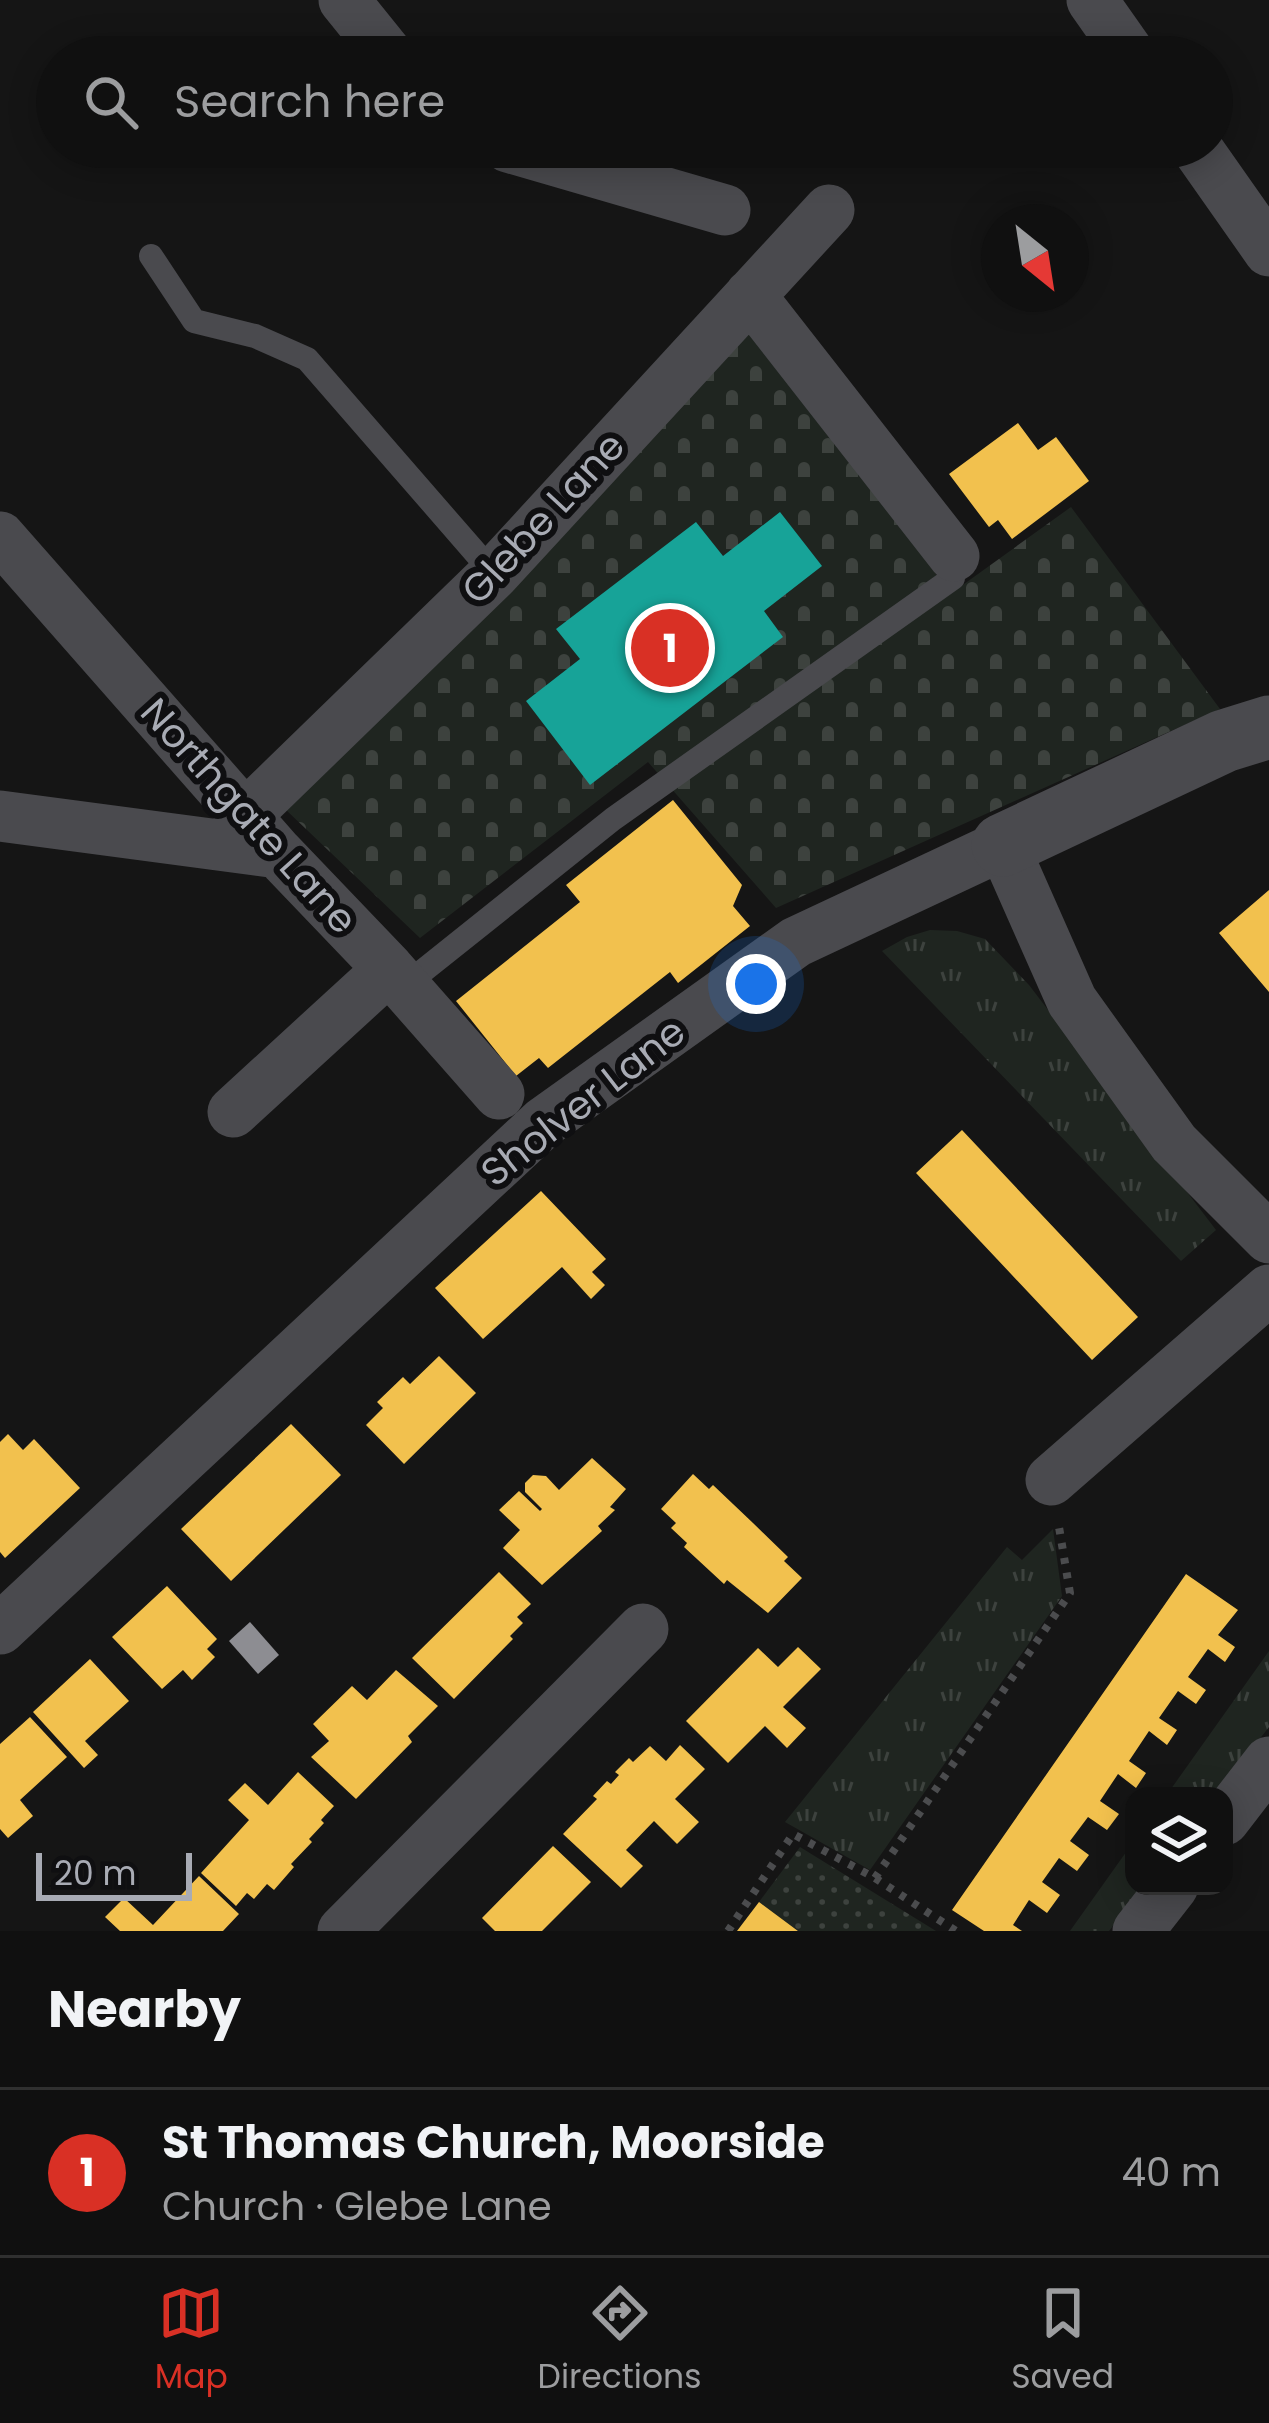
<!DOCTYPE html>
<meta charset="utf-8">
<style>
:root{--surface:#101010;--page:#1e1e1e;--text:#f1f3f6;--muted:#9c9d9f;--line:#303030;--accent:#d93025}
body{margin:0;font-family:Poppins,sans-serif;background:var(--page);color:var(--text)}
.controls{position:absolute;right:36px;bottom:36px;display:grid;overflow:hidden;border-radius:24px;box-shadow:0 6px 30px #0003}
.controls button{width:108px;height:108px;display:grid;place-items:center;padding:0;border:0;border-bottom:3px solid var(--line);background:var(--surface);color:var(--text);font:60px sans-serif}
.compass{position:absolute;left:981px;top:204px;width:108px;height:108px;border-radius:50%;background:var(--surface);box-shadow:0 6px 30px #0003;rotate:150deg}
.scale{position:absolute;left:36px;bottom:30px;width:156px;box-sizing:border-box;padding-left:12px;border:6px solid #a8abb4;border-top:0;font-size:33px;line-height:42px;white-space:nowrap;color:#a8abb4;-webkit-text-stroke:9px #0f0f11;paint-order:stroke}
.you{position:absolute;left:756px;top:984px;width:42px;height:42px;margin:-30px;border:9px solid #fff;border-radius:50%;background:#1a73e8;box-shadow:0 0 0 18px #1a73e833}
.badge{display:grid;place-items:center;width:78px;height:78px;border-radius:50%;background:var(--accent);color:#fff;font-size:39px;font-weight:700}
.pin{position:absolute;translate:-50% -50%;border:6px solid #fff;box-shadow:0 3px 12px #0006}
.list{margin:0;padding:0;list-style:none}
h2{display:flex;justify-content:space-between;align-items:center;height:156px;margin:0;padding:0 48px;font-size:51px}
h2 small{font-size:39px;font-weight:400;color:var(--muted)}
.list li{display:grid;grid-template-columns:78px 1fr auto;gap:36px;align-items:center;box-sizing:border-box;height:168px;padding:0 48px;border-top:3px solid var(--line)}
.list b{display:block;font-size:45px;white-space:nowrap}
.list p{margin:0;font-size:39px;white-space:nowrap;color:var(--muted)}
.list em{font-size:39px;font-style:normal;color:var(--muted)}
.icon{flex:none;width:66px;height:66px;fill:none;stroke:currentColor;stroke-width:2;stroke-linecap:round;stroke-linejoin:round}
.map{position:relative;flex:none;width:1269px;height:1931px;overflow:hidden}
.search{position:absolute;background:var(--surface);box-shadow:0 6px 30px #0003;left:36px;right:36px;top:36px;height:132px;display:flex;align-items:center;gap:30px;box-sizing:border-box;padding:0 42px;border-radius:66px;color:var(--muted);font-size:45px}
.sheet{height:324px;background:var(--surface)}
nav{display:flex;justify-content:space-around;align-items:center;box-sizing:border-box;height:168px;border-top:3px solid var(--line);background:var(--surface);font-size:33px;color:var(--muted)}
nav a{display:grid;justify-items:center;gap:6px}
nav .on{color:var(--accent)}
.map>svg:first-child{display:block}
.grass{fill:url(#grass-tufts)}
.cemetery{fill:url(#cemetery-stones)}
.park{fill:url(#park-dots)}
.homes{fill:#f2c14e}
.public{fill:#17a398}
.industry{fill:#8d8d92}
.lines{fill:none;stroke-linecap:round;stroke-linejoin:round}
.path{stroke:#4b4c4e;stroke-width:8;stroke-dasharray:6 9;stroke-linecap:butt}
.service{stroke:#4a4a4e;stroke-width:24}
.minor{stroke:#4a4a4e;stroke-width:51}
.tertiary{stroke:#4a4a4e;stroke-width:63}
.labels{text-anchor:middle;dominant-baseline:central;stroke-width:12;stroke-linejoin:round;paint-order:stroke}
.street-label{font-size:39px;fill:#a8abb4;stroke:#0f0f11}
</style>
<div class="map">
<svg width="1269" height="1931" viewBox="0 0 1269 1931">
<defs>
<pattern id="grass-tufts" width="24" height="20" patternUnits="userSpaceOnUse" patternTransform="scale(3)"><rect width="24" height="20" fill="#1f2520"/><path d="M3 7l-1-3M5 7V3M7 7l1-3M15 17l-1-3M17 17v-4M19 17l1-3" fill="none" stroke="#3d423e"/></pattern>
<pattern id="cemetery-stones" width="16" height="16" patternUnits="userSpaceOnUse" patternTransform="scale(3)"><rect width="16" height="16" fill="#1f2520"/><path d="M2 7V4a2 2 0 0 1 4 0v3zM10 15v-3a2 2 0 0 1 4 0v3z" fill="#3d423e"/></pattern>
<pattern id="park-dots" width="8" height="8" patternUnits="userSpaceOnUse" patternTransform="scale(3)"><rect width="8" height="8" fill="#1f2520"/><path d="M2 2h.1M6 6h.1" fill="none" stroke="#3d423e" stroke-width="1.8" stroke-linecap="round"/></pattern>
</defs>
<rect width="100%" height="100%" fill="#151515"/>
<path class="grass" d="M930,930l27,1 28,8 44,46 187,245 -35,31 -299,-310 25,-14z
M1053,1529l9,67 -192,274 -85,-48 222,-275 15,13z
M1269,1651v76l-54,69h-49z
M1134,1841v45h10l-35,45h-39z"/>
<path class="cemetery" d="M753,330l183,244 10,23 125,-90 149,202 -444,199 -128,-146 -228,176 -136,-130z"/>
<path class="park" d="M800,1847l136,84h-138l-39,-29z"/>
<path class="homes" d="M1018,423l20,27 18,-13 33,44 -77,58 -14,-19 -9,7 -40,-53z
M673,800l69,85 -9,21 17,20 -72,57 -8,-11 -122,96 -9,-10 -23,18 -60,-75 124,-99 -14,-17z
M1269,890v102l-50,-59z
M962,1130l176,187 -46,43 -176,-187z
M541,1191l65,68 -14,13 13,13 -14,14 -29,-32 -79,72 -48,-51z
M439,1356l37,37 -72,71 -38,-39 17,-17 -6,-6 26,-25 7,7z
M291,1424l50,51 -110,106 -50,-52z
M8,1434l15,16 11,-11 46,49 -75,70 -5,-6v-110z
M592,1458l34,31 -16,18 5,3 -17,16 4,5 -60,54 -39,-37 17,-18 -21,-20 20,-19 21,20 2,-2 -17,-17v-9l8,-8 13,1 13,14z
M693,1474l16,15 4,-4 40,38 35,34 -4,4 18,17 -34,35 -41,-33 -3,4 -40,-37 3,-4 -16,-15 5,-5 -15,-14z
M499,1572l32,32 -14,13 6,6 -13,13 3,3 -59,60 -42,-41z
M1186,1574l52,36 -20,25 17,12 -10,15 -17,-13 -20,28 18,13 -10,14 -18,-13 -19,27 18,12 -10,15 -18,-14 -20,30 17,12 -10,15 -18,-14 -18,27 19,13 -12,16 -19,-13 -18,24 19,14 -12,16 -18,-13 -17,24 18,13 -13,18 -18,-13 -16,25 9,6h-38l-32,-21z
M167,1586l50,53 -10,10 8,8 -23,23 -9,-10 -21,19 -50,-52z
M798,1647l23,22 -38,38 23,21 -19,20 -22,-22 -37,37 -42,-42 72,-73 20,19z
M90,1659l39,42 -44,40 13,14 -14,13 -51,-56z
M396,1670l42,36 -30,30 4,6 -56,57 -45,-42 18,-16 -16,-17 39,-38 15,14z
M30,1717l37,40 -47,43 13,16 -25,22 -8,-9v-85z
M680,1745l25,24 -30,30 24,23 -22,22 -23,-23 -28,29 17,16 -22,22 -58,-54 34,-35 -4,-3 14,-15 4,3 8,-9 -4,-3 14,-14 4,4 17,-16 16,15z
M298,1772l36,34 -13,14 3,3 -15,16 3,3 -21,22 3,3 -20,23 -7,-6 -13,15 -7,-6 -11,13 -35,-33 48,-53 -21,-20 17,-17 23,22z
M553,1846l38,36 -49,49h-47l-13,-13z
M199,1876l40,38 -16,17h-103l-15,-14 19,-19 29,27z
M759,1902l39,29h-61z"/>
<path class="public" d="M780,512l42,54 -58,45 19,26 -193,148 -64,-84 54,-42 -24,-30 140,-107 27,34z"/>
<path class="industry" d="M250,1622l29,33 -21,19 -29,-33z"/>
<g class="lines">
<path class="path" d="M875,1878l195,-285 -11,-66
M728,1931l65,-97 82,44 81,53"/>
<path class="service" d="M151,256l43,65 61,15 52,23 187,215
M404,986l209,-167 340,-241 1,-22"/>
<path class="minor" d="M344,0l46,57
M1092,0l40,57
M508,147l217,63
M1196,147l73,104
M750,295l204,261
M0,537l278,316 111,116 110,125
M246,815l248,-241 335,-364
M0,816l278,37
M233,1112l156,-143
M1051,1480l218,-190
M0,1629l544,-507 252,-180 207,-97 69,156 102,142 95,95
M1224,1820l45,-58
M343,1931l300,-302
M1138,1931l35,-45"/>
<path class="tertiary" d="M1003,845l221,-104 45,-14"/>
</g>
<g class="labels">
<g class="street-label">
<text transform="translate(543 518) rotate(-47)">Glebe Lane</text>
<text transform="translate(249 816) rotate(48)">Northgate Lane</text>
<text transform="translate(583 1102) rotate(-38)">Sholver Lane</text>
</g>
</g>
</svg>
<div class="controls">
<button><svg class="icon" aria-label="layers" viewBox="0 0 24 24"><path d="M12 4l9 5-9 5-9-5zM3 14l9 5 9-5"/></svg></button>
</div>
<svg class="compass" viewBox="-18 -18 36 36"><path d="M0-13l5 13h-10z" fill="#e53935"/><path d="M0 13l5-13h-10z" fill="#9c9d9f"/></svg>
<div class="scale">20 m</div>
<div class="you"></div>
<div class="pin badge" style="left:670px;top:648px">1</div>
<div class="search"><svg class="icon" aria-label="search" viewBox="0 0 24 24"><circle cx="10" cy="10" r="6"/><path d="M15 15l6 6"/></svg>Search here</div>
</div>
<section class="sheet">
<h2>Nearby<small></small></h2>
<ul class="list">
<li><span class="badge">1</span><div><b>St Thomas Church, Moorside</b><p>Church · Glebe Lane</p></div><em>40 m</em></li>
</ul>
</section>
<nav>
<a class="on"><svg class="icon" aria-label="map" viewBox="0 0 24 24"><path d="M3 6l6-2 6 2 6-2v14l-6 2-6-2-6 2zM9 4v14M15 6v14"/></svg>Map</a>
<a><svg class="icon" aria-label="directions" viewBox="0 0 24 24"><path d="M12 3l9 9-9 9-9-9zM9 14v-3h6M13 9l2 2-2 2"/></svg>Directions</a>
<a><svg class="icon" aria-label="saved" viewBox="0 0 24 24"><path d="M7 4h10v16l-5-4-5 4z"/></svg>Saved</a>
</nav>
